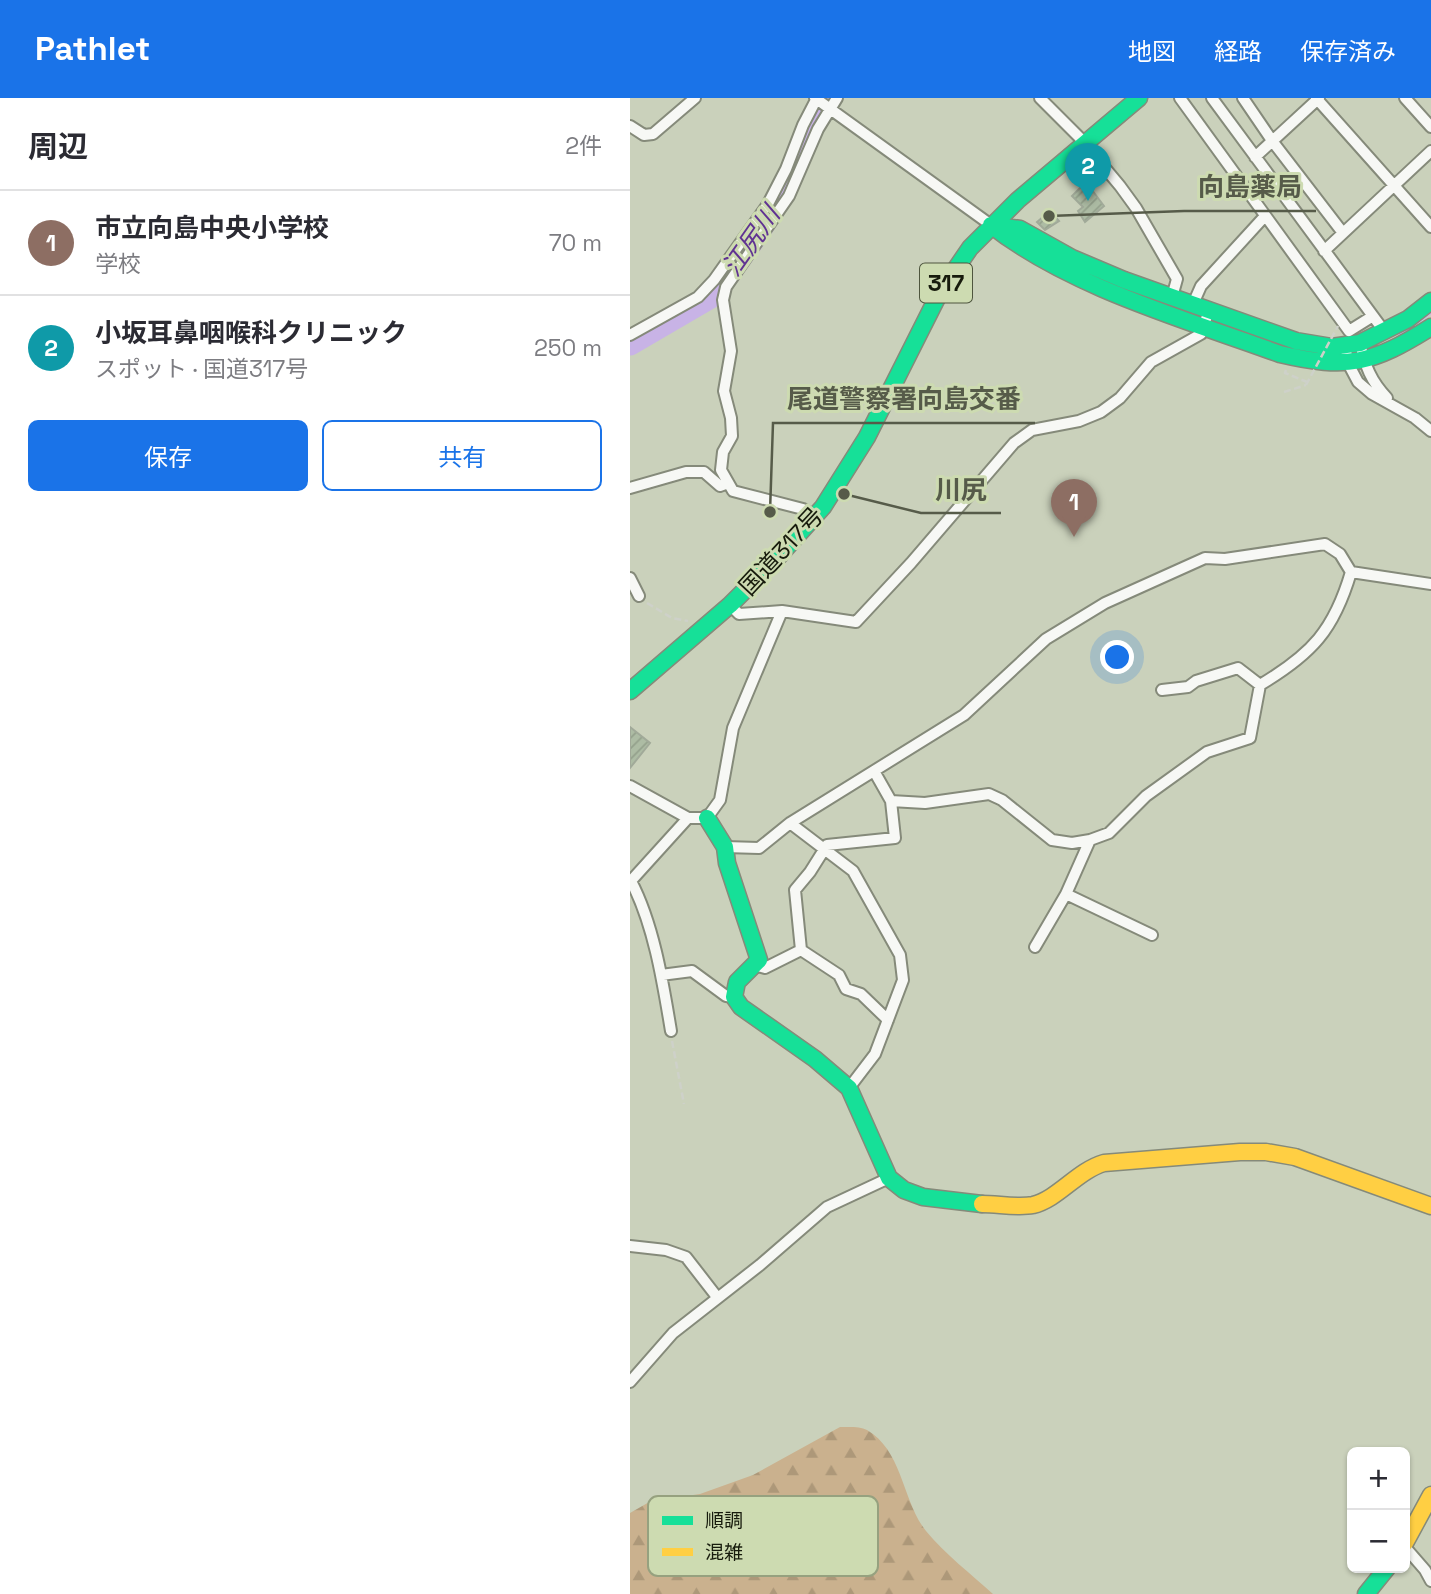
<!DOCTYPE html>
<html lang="ja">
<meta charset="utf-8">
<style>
:root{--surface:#fff;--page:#f7f7f7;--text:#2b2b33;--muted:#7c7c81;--line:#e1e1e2;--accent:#1a73e8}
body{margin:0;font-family:"Space Grotesk","Noto Sans JP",sans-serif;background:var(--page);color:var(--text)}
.controls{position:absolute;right:21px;bottom:21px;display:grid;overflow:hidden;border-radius:10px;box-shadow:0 2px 5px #0004}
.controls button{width:63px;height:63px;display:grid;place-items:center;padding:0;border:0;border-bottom:2px solid var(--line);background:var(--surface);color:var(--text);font:35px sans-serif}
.you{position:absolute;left:488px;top:560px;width:24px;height:24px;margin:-18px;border:5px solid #fff;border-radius:50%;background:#1a73e8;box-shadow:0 0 0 10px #1a73e833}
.badge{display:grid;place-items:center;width:46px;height:46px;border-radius:50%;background:var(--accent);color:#fff;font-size:23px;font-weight:700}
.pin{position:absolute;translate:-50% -58px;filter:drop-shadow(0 2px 4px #0008)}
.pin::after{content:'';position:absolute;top:37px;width:24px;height:21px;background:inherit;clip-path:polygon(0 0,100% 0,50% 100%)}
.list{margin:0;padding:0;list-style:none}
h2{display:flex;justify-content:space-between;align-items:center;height:91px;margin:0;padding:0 28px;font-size:30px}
h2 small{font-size:23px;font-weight:400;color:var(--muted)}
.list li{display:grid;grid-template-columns:46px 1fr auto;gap:21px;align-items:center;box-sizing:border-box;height:105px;padding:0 28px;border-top:2px solid var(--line)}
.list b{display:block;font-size:26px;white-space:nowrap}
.list p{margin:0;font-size:23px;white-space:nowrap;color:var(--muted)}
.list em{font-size:23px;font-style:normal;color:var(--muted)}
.actions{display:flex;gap:14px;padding:21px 28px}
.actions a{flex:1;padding:16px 0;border:2px solid var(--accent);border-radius:10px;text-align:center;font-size:24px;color:var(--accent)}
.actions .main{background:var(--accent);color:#fff}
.map{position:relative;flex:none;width:801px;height:1496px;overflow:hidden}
header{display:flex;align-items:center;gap:42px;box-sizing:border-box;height:98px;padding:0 35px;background:var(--accent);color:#fff}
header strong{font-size:33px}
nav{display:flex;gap:38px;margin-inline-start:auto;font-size:24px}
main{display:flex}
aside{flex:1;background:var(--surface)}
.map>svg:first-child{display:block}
.forest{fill:url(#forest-firs)}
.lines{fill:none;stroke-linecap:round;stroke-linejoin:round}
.stream{stroke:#c8b3e6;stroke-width:3.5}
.river{stroke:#c8b3e6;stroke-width:23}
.building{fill:url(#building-hatch);stroke:#a1aa99;stroke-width:2}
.street-casing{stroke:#858a7a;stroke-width:14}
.fast-casing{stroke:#858a7a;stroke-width:19}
.slow-casing{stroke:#858a7a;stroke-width:19}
.path{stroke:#ced1c9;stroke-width:2.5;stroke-dasharray:7 3.5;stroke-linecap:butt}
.street{stroke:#f7f8f5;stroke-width:10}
.fast{stroke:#16e098;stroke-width:16}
.slow{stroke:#ffcf43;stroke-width:16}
.path-bridge{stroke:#ced1c9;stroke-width:2.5;stroke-dasharray:7 3.5;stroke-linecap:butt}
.labels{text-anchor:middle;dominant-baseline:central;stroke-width:6;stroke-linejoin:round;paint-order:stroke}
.shield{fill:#cddbb1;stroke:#4e553e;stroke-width:2}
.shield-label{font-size:23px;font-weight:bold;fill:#171b0c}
.street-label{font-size:24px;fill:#171b0c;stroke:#cddbb1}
.water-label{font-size:26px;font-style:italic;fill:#603392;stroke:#cddbb1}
.key{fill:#cddbb1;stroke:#96a17f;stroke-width:2}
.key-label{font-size:19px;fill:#171b0c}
.leader{fill:none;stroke:#565b49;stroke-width:2.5}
.callout-dot{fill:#565b49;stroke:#cddbb1;stroke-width:2.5}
.callout-label{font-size:26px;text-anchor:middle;font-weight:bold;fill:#565b49;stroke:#cddbb1;stroke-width:6;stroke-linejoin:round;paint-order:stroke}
</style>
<header>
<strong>Pathlet</strong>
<nav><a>地図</a><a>経路</a><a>保存済み</a></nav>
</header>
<main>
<aside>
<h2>周辺<small>2件</small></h2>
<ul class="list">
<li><span class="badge" style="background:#8d6e63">1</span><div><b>市立向島中央小学校</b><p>学校</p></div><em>70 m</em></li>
<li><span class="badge" style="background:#0f9aa8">2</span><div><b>小坂耳鼻咽喉科クリニック</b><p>スポット · 国道317号</p></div><em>250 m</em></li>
</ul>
<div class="actions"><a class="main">保存</a><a>共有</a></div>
</aside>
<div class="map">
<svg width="801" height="1496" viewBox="0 0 801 1496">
<defs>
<pattern id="forest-firs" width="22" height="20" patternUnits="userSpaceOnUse" patternTransform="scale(1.75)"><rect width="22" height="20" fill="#cab18e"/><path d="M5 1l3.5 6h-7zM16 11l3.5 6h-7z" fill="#ad9879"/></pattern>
<pattern id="building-hatch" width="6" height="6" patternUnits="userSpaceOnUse" patternTransform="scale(1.75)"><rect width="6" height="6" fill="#adbca4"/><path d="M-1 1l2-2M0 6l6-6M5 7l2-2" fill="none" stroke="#94a18c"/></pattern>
</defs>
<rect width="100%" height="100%" fill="#cad1bb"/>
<path class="forest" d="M210,1329c8,0 20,-1 27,3 36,21 35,71 59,101 19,23 45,43 67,63h-363v-81l21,-12 49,-7 53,-19z"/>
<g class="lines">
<path class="stream" d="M770,237l31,-23"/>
<path class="river" d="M0,246l84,-49 43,-60 29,-45 29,-73 12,-19"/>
</g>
<path class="building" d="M456,84l18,24 -19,16 -7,-11 5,-4 -11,-11z
M420,113l9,10 -14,9 -8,-8z
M0,629l20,16 -20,25z"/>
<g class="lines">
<g class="street-casing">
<path id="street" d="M185,0l176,127
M410,0l39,39 41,49 16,22 41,71 -5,18
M550,0l169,233 24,-15
M582,0l172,233
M613,0l30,44 70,91
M686,0l115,129
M775,0l26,29
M0,28l14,9 9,-1 42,-36
M625,59l64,-59
M694,153l107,-100
M563,206l8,-18 64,-70
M0,237l68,-38 16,-17 54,-76 18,-35 17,-44 14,-27
M730,245c5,23 11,38 27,55
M715,248l4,19 9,17 14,12 43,24 16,13
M0,390l56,-16h18l16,14 8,-3
M186,419l-13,-8 -70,-18 -12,-21 2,-18 9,-16 -1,-18 -7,-27 7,-40 -8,-51 3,-13 63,-91 29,-67 19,-31
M0,480l9,18
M100,507l9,9 43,-3 74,11 55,-59 103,-120 18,-13 47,-9 22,-9 19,-14 31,-36 50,-28 8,-24
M532,592l26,-3 8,-6 42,-13 22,17
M0,688l58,32h19l13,-18 13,-72 49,-117
M261,703l34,2 64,-9 13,6 50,40 20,3 18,-3 19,-7 37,-37 61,-44 43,-14 10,-53c52,-31 74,-55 91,-113
M160,725l63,48 47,84 3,25 -28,74 -26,34
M460,742l-24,54 86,41
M95,749l34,1 31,-25 174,-108 82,-76 59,-36 100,-45 20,1 100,-15 15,10 11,18 80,12
M1,783c23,44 32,102 40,150
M0,784l58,-64
M405,849l31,-53
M171,852l38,25 7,14 15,5 27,26
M124,867l11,3 36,-18 -6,-60 15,-18 17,-27 68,-7 -4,-37 -17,-30
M31,877l31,-4 34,25 8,1
M0,1148l36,4 20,7 31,40
M0,1284l43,-49 87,-68 67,-58 62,-29
M775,1449l20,23 6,11"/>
</g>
<g class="fast-casing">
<path id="fast" d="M361,127c78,62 196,95 289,129 68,16 92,10 151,-27
M361,127l29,4 52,29 52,22 172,61 36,6 28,-4 48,-24 23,-18
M0,593l100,-86 49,-49 44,-49 44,-70 73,-145 30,-44 48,-48 121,-102
M77,720l18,29 2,16 32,97 -22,22 -3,15 7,10 74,52 34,29 40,90 15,12 19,7 59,7
M736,1496l21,-26"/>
</g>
<g class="slow-casing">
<path id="slow" d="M352,1106c16,0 36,4 51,1 25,-6 44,-34 71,-42l136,-11h26l29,5 136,49
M775,1445l26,-48"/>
</g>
<path class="path" d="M656,272l-1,3 22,9
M654,294l22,-7
M17,505l25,15 16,3
M42,943l12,63"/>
<use href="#street" class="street"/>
<use href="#fast" class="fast"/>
<use href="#slow" class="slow"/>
<path class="path-bridge" d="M676,287l32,-59"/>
</g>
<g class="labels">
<rect class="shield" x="290" y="165.5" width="52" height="39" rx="5"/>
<g class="shield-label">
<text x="316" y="185">317</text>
</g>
<g class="street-label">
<text transform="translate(151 453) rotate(-47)">国道317号</text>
</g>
<g class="water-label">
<text transform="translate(121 143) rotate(-55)">江尻川</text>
</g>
</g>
<rect x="18" y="1398" width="230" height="80" rx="10" class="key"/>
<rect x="32" y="1418" width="31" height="9" fill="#16e098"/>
<rect x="32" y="1450" width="31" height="8" fill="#ffcf43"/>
<g class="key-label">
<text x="75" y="1429">順調</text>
<text x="75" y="1461">混雑</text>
</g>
<path class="leader" d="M419 118L554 113H686M140 414L143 325H405M214 396L291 415H371"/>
<g class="callout-dot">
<circle cx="419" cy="118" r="7"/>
<circle cx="140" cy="414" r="7"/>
<circle cx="214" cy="396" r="7"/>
</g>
<g class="callout-label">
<text x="620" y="98">向島薬局</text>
<text x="274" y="310">尾道警察署向島交番</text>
<text x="331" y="401">川尻</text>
</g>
</svg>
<div class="controls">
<button>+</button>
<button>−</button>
</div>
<div class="you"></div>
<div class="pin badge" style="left:444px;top:439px;background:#8d6e63">1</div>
<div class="pin badge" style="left:458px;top:103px;background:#0f9aa8">2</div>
</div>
</main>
